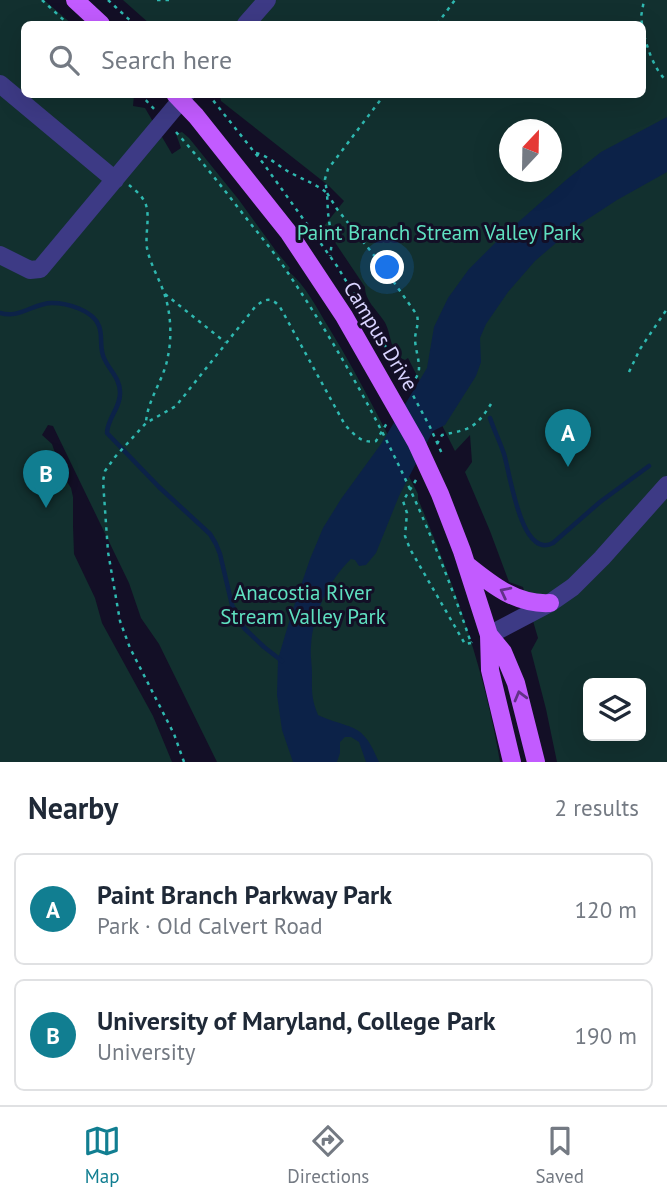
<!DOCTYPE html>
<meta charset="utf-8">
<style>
:root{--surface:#fff;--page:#f2f2f3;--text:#1f2937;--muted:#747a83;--line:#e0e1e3;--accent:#117e91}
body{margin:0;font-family:"PT Sans",sans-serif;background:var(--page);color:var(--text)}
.controls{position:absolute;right:21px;bottom:21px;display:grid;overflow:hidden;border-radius:10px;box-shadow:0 7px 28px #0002}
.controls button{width:63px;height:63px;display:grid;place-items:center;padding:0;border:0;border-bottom:2px solid var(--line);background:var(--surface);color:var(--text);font:35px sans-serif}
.compass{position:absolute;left:499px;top:119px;width:63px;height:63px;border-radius:50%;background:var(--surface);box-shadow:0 7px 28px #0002;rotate:22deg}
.you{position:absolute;left:388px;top:268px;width:24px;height:24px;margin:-18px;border:5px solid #fff;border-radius:50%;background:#1a73e8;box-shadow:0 0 0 10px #1a73e833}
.badge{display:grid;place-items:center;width:46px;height:46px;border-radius:50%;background:var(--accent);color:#fff;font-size:23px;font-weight:700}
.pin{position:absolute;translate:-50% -58px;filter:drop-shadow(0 2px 4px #0008)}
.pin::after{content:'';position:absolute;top:37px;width:24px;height:21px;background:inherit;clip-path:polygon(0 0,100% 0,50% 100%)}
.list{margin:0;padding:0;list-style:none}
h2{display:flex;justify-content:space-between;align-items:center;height:91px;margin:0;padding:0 28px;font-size:30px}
h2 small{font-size:23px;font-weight:400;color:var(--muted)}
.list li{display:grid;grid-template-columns:46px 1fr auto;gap:21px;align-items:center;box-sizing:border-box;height:112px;margin:0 14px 14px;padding:0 14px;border:2px solid var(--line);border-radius:10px}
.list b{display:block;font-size:26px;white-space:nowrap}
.list p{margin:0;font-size:23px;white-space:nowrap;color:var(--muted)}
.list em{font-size:23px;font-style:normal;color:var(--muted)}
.icon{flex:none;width:38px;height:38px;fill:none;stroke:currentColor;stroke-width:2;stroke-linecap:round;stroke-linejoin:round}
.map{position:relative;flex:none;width:667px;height:762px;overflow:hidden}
.search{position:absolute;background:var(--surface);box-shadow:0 7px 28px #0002;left:21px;right:21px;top:21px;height:77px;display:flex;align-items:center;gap:18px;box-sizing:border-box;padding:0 24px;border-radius:10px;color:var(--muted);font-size:26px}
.sheet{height:343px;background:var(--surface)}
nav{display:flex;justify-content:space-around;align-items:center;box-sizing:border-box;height:98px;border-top:2px solid var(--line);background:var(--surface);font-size:19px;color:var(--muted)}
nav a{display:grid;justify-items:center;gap:4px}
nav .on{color:var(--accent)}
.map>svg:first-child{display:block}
.green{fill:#12302f;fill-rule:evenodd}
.water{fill:#0c2248}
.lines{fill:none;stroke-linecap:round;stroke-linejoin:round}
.stream{stroke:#0c2248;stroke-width:4.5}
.path{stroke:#2fb8b0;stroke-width:2.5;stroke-dasharray:3.5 5;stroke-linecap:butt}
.minor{stroke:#3d3a85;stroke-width:18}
.major{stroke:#c25bff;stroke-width:18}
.oneway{stroke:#623188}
.labels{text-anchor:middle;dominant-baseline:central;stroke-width:6;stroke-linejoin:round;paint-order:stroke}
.park-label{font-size:21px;fill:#5fe0c0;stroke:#130f26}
.street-label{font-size:21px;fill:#d9d4ff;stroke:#130f26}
</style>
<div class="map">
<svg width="667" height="762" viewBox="0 0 667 762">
<rect width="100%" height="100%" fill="#130f26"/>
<path class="green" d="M0,0h44l28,24h-48v70l120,1v1l-10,-1 -1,11 12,2 27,46 9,-6 -5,-14 6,-2 7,6 50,62 37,51 14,17 -2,3c18,14 29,38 41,57 33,54 60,110 89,166v5c36,85 67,172 82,263h-283l-58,-118 -18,-26 -12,-35 -76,-157 -5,-1 -6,10 10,9 10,30 9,14 2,9v29l1,28 21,44 7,25 51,93 19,46h-172z
M123,0h544v762h-110l-11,-53 -15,-58 7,-13 -15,-51 -14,-5 -19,-51 -25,-59 7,-10 -2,-27 -15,16 -47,-93 -3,2c-16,-6 -13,-27 -21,-39 -7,-11 -19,-20 -19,-34l-41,-61 20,-25 -15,-15 -108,-85 -1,-6 422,-1v-70h-492zM510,130h42v42h-42zM588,683h53v53h-53z"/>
<path class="water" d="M667,117v55l-50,28 -46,30 -36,31 -27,31 -22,32 -6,14 1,24 -5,14 -31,49 -12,6 -34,65 -23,57 -10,12 -7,1 -4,-6 -4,-1c-23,22 -38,55 -40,87 -1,9 1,18 1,27 0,19 -1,24 6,42 36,16 44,6 61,47h-13l-7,-20 -8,-5h-6l-5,5v11l-3,9h-44l-11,-32 -5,-35 1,-36 14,-47 18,-53 13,-31 18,-29 40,-55 46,-76 7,-41 14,-29 21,-29 27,-27 70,-62 35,-28z"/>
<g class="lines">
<path class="stream" d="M0,313c20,6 33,-10 52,-10 15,0 41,7 47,23 4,10 0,22 5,32 5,12 16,20 16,34 1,15 -13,27 -13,41l52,54 51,47 6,10 4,10 12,51 12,23 20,19 18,14
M490,418c4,12 10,24 14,36 6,19 17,106 49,89l47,-41 49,-36"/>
<path class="path" d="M42,0l26,24
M108,0l26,24
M157,0h12
M437,24l18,-24
M642,24l-1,-7 3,-17
M642,28c5,18 11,41 25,53
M140,94l15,16
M208,94l55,69 74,103 58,96 35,65 13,29
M385,94l-57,75 -3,10 2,14 10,16 44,55 36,51c2,9 -1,14 -2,23 0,10 4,20 4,30 0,9 -9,18 -14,26
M176,132c26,29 50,60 74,91 13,16 27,33 38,50 78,115 139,239 183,370l1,-1
M256,153c13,3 23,14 35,20 13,7 25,11 36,20l1,20 4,29 -2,14
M129,185c6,5 14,11 17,20 4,13 -1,29 1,43 3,16 12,30 17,45 7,19 8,44 4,63 -4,24 -20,42 -22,66
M165,294l60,48
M629,372l11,-23 27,-40
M437,444l5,-9c28,-6 33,-6 49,-31
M416,480l-13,21 4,12 -2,23 5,13 55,95 6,-1
M184,762l-10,-28 -44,-86 -10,-27 -12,-69 -5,-71 2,-10 10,-14 31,-34 30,-17 79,-99c9,-8 16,-11 25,0l65,118c9,9 16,19 31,16l11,-18"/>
<path class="minor" d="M246,24l21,-24
M0,84l115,96
M0,255l30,15 10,-1 146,-175
M489,635l61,-32 23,-16 29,-29 65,-73"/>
<path class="major" d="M75,0l26,24
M175,94l21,22 93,117 55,83 72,126 24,52 22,57 27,84 1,35 22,92
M466,564c25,20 50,41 84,39
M489,635l14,17 13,31 20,79"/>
</g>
<defs><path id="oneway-chevron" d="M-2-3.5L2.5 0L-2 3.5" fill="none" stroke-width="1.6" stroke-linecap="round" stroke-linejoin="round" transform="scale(1.75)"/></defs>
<g class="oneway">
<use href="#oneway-chevron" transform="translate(505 592) rotate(-153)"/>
<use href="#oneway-chevron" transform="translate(520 696) rotate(-105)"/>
</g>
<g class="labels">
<g class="park-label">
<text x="439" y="232">Paint Branch Stream Valley Park</text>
<text x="303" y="592">Anacostia River<tspan x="303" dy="24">Stream Valley Park</tspan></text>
</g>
<g class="street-label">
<text transform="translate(381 336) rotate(59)">Campus Drive</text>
</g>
</g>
</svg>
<div class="controls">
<button><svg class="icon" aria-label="layers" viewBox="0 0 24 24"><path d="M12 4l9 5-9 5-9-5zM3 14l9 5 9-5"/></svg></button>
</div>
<svg class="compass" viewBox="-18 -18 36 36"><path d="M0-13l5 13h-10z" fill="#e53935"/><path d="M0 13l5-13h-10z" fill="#747a83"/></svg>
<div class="you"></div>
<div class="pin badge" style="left:568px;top:467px">A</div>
<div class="pin badge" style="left:46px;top:508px">B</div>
<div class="search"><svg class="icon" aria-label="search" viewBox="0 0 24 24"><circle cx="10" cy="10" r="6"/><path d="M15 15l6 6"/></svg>Search here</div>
</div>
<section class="sheet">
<h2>Nearby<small>2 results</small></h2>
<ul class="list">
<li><span class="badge">A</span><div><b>Paint Branch Parkway Park</b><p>Park · Old Calvert Road</p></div><em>120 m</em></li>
<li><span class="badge">B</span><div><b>University of Maryland, College Park</b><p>University</p></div><em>190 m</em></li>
</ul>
</section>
<nav>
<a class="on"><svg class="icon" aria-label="map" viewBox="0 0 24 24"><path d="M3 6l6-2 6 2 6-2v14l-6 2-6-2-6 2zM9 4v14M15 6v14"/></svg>Map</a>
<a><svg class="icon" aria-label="directions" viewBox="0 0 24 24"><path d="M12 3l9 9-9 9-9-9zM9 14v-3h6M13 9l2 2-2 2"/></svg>Directions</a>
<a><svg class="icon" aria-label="saved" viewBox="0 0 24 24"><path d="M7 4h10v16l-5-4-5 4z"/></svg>Saved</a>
</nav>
